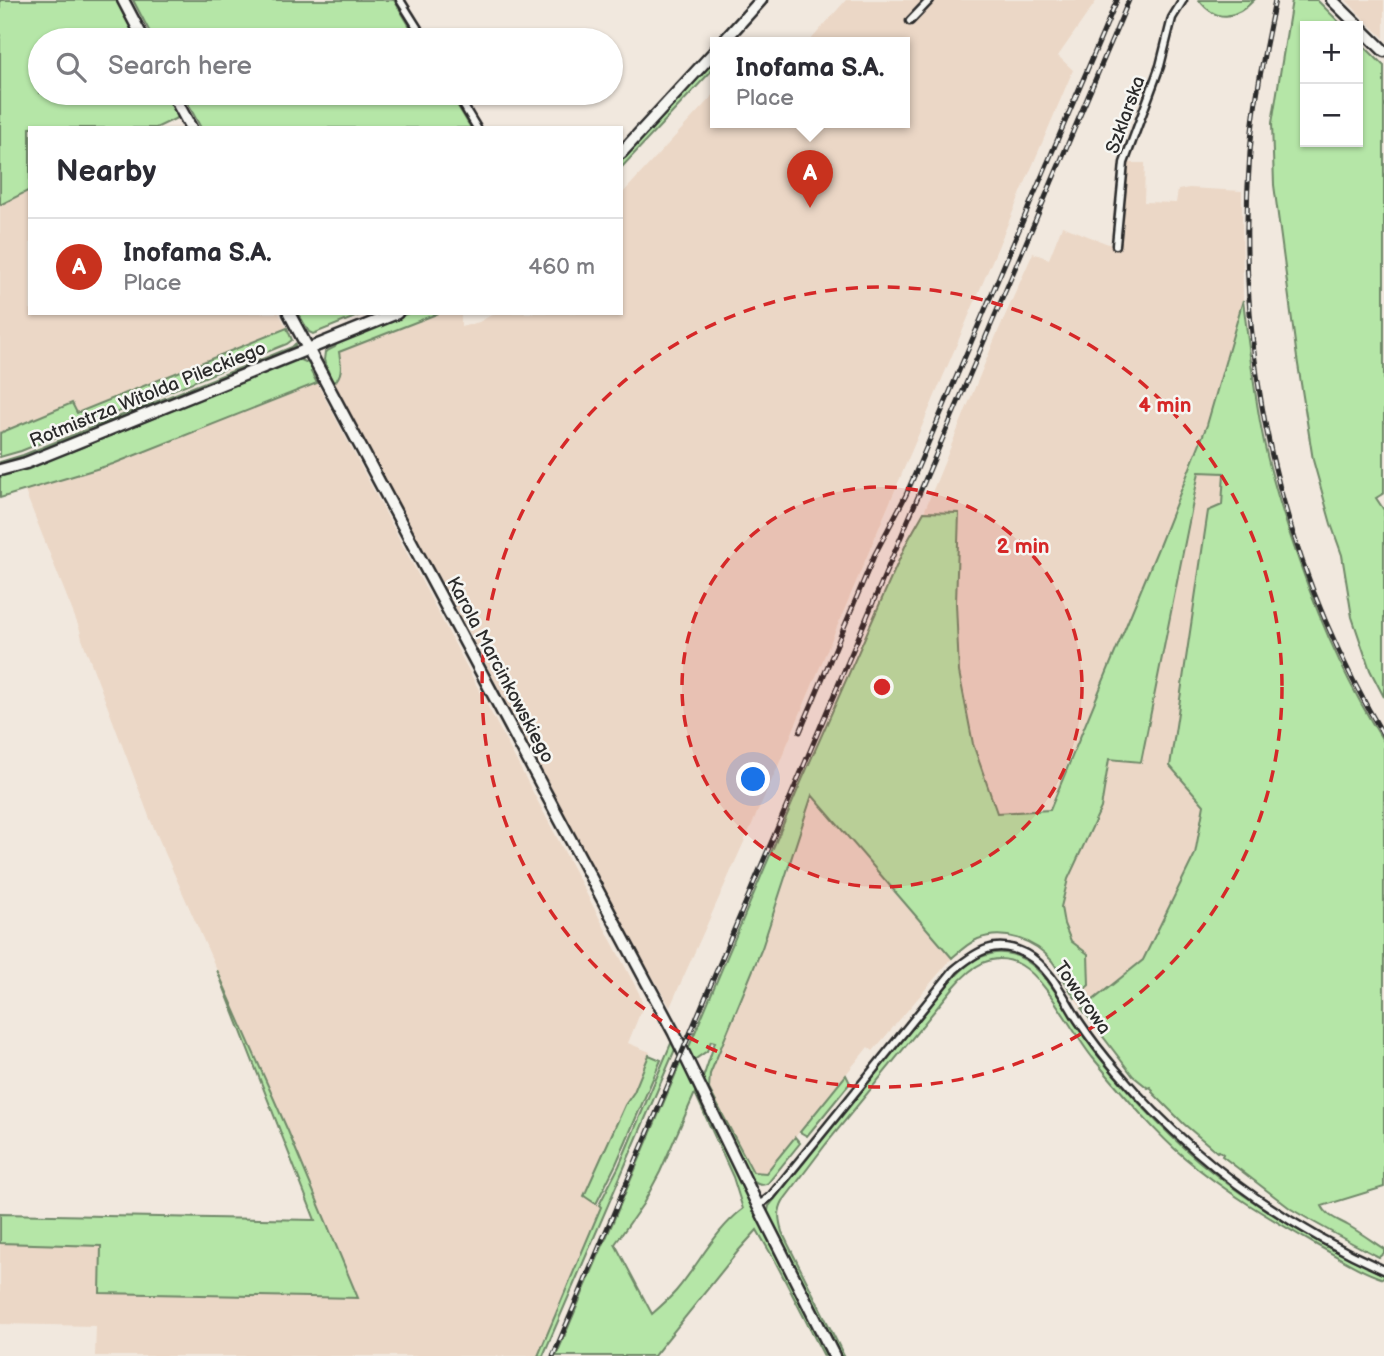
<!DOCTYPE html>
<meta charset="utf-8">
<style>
:root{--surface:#fff;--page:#f2f2f3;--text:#2b2b33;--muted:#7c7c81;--line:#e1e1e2;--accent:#c8321e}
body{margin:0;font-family:"Balsamiq Sans",sans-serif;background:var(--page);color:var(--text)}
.controls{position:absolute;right:21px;top:21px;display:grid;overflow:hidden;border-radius:0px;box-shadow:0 2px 5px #0004}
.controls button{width:63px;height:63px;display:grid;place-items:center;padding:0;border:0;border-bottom:2px solid var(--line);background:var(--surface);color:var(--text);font:35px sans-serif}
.you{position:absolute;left:754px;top:780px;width:24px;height:24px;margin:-18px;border:5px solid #fff;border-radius:50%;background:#1a73e8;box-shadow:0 0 0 10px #1a73e833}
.badge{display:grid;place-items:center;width:46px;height:46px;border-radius:50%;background:var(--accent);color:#fff;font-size:23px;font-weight:700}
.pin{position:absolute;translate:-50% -58px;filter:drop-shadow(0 2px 4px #0008)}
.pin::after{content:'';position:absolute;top:37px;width:24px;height:21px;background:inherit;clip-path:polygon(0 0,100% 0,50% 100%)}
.popup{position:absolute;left:710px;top:37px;width:200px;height:91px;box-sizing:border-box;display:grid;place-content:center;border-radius:0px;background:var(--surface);filter:drop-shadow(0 2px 5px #0005);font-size:23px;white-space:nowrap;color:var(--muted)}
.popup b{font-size:26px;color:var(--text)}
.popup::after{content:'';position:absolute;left:50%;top:100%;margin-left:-14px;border:14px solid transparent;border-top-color:var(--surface)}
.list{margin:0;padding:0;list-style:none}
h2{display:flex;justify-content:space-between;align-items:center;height:91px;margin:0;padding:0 28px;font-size:30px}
h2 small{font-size:23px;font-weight:400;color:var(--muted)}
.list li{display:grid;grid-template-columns:46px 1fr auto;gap:21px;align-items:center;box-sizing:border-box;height:98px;padding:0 28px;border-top:2px solid var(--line)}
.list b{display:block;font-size:26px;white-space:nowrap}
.list p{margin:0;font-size:23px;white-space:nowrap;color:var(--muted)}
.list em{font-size:23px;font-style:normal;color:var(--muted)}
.icon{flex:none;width:38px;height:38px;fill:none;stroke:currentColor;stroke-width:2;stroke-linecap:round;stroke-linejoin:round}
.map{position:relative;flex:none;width:1384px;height:1356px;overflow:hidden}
.search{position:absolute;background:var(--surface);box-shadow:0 2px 5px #0004;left:28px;top:28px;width:595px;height:77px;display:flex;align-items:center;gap:18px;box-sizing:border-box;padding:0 24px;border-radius:38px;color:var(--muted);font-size:26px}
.panel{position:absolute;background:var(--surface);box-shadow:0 2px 5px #0004;left:28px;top:126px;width:595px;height:189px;border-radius:0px}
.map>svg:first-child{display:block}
.built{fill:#ebd7c6}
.green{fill:#b5e6a7;stroke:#708869;stroke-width:2;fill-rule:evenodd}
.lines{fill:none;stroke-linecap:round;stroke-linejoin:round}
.street-casing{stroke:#2b2b2b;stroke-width:11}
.secondary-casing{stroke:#2b2b2b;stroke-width:15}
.street{stroke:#f6f6f2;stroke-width:6}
.secondary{stroke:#f6f6f2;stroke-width:10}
.rail-casing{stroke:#2b2b2b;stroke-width:5}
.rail{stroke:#f6f6f2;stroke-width:2.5;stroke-dasharray:8;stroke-linecap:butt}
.ring{fill:none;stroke:#d62828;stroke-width:3.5;stroke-dasharray:12 9}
.labels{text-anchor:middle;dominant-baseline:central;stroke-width:5;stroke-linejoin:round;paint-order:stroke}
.street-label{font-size:19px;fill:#2b2b2b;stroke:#f6f6f2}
.centre{fill:#d62828;stroke:#f6f6f2;stroke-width:3.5}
.ring-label{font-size:21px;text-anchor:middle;font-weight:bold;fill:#d62828;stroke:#f6f6f2;stroke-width:5;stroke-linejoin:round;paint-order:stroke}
</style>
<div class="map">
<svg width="1384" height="1356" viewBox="0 0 1384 1356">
<rect width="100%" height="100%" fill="#f1e8de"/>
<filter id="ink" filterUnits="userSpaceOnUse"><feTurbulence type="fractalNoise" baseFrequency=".0143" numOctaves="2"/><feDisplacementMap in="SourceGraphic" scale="14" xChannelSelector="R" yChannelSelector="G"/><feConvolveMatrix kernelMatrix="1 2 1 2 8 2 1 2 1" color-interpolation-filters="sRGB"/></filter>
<g filter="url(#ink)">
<path class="built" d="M846,0h251l-39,56 15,14 -295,696 -108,241 -41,-71 -159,-302 -137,-250 6,-5v-27l100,-39h22v14l18,-5 16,-9h126v-118l94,-102 1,29h188v-80h-95z
M1346,0h38v38l-22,-21z
M1127,163h18l-1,39 32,1 2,-13 11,-2 53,3 1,109 -36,125 -48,121 -109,264 -53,3 -24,-70 -14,-71 -3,-69 2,-90 -34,-1 72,-176 37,-83 16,6 13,-33 49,19 1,-2 7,3 4,-20z
M30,190v123h249l8,15 -210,85 -5,-9 -72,29v-228z
M317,383l322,610 4,13 -15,37 22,9 -16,40 -9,13 -41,90 18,12 -64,149h-443l1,-30 -96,-2v-81l101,2 -1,48 257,5 -69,-167 -138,-312 -68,-180 -2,-9 -56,-141 89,-25z
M1199,472l25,1 -20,332 -9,49 -52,106 -61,49 -7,-11 14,-13 -25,-61 -3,-17 7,-29 33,-70 8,-49 32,3z
M811,795l141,163 -79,93 -5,-4 -102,126 -13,-1 -44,-84 1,-14 52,-126z"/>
<path class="green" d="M0,0h116l22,40h-98v53h126l13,24 -23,11h-126v62l-30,15z
M133,0h261l24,40h-264z
M1199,0h55c-18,19 -38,23 -55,0z
M1292,0h25l26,26h-38v116h53v-102l26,26v427l-8,5 8,12v187l-14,-27 -18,-53 -10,-62 -11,-31 -18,-64 -16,-102 -23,-173 -2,-62z
M715,57v10l-94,101v-8z
M182,93h268l21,35h-270z
M1243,300c6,48 11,95 21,142 9,42 22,82 36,122 22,63 48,122 84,178v445l-62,19c5,11 17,14 27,20 12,7 23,15 35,23v4l-5,4c-30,-15 -59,-31 -88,-48l-69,-53 1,-2 -4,-3 -2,1 -33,-28 -32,-32 1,-2 -3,-3 -2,1 -15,-12 -51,-67 61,-49 52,-106 9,-49 -34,-39 38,-255 14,-6 2,-32 -25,-1 -58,290 -32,-3 -8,49 -33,71 -7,28 3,17 7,17 17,13 1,31 -14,13c-8,-12 -15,-26 -23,-37 -17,-21 -49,-32 -74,-22 -10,4 -18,12 -26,19l-140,-163 -50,153 -52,126 -1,15 44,83 13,1 29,-36 5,6 -32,40c-6,4 -14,1 -17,-5l-2,1 -47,-98 13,-39 -4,-1 -4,10 -13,9 -6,-11 113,-267 106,-240 17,-30 35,1 -3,90 3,69 14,72 24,69 53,-3 109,-264 48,-121z
M298,313h67l-52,21 -4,-2z
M409,313h30l-100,39c2,12 5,22 -6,32l-9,-24 1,-8 10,-5 2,-4z
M287,328l5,12 -5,4 -266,107 -21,6v-24l72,-30 5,10z
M296,343l-3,7 -268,109 -25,7v-4l23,-7 269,-108z
M299,359l9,4 5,8 -2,1 6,11 -204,81 -113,34v-22l72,-25z
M995,953c11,-1 20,1 30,7 27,16 53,72 74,97 34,41 70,81 112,114 53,42 112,75 173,104v4c-25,-8 -47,-23 -71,-36 -44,-25 -89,-52 -128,-85 -32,-27 -66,-69 -93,-101 -20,-25 -45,-77 -71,-92 -28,-16 -50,2 -68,23l-127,156 -43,57c-6,11 -4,19 -1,31l62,124h-7l-70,-141 2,-9 181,-224c13,-14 25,-26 45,-29z
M217,970l71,161 70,167 -258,-5 1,-47 -101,-3v-29l315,6z
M672,1041l4,6 -133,309h-5l63,-149 -2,-2 20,-39z
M649,1055l12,5 -45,104 -20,40 -12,-8 41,-91 9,-13z
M682,1059l70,146 78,151h-6l-49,-95 -18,-31 -18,20 -85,106h-98zM695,1093l38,84 10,32c-28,21 -44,55 -67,82 -7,8 -16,16 -24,23l-37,-70 28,-40 17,-32z
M846,1075l4,8 -43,53 -7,-4z"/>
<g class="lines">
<g class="street-casing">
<path id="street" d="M400,0l25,40
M910,21l20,-21
M456,93l21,35
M1116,245l8,-82 36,-97 12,-48 11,-18
M758,1206l13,-10 183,-226c23,-19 42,-32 72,-16 24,13 38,44 52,66 12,18 25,35 39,51 73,86 164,153 267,199"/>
</g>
<g class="secondary-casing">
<path id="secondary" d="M123,0l21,40
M1332,0l52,51
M723,42l38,-42
M172,93l19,35
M621,153l95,-103
M289,313l385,720 84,173 76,150
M0,470l26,-7 371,-150"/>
</g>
<use href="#street" class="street"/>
<use href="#secondary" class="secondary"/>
<g class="rail-casing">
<path id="rail" d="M1275,0c-10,50 -21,100 -25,152 -16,203 29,408 134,584
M800,732l74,-176 32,-61 211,-495
M553,1356l576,-1356"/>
</g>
<use href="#rail" class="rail"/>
</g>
</g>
<circle cx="882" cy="687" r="200" fill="#d62828" fill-opacity=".12"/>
<g class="ring">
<circle cx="882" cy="687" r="200"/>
<circle cx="882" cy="687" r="400"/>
</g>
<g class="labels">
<g class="street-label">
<text transform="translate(1126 115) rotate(-70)">Szklarska</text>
<text transform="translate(148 395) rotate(-22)">Rotmistrza Witolda Pileckiego</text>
<text transform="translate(500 670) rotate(62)">Karola Marcinkowskiego</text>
<text transform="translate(1082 998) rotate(55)">Towarowa</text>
</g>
</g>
<circle cx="882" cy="687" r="10" class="centre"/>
<g class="ring-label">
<text x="1165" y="412">4 min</text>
<text x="1023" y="553">2 min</text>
</g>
</svg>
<div class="controls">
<button>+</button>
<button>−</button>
</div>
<div class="you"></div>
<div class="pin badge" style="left:810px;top:208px">A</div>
<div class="popup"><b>Inofama S.A.</b>Place</div>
<div class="search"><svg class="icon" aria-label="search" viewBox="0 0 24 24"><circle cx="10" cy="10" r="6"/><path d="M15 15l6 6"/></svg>Search here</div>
<section class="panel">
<h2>Nearby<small></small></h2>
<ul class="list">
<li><span class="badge">A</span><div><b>Inofama S.A.</b><p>Place</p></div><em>460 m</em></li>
</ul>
</section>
</div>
